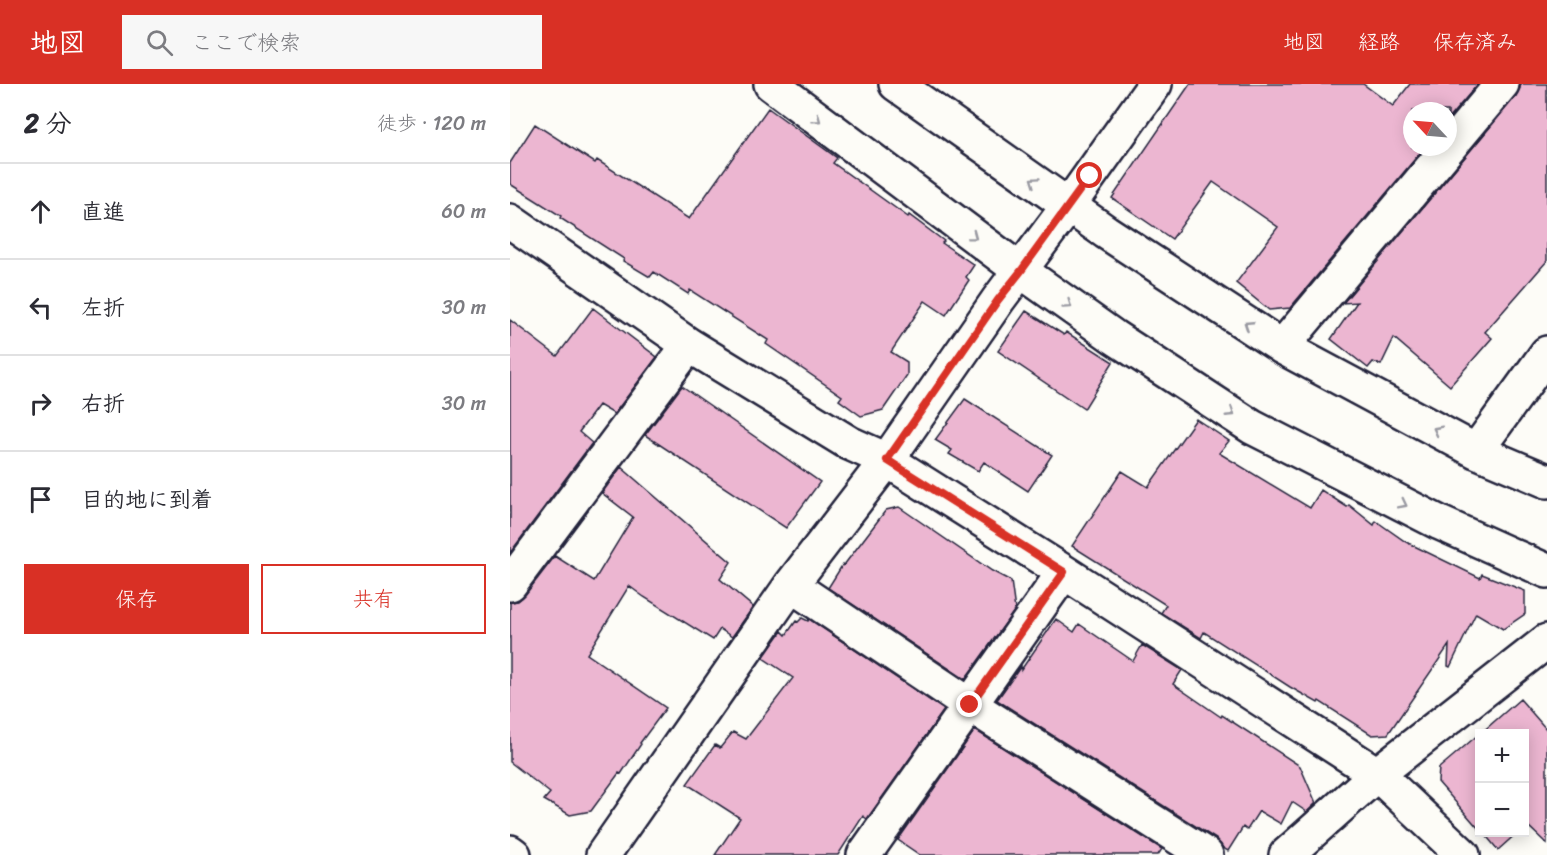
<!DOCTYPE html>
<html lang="ja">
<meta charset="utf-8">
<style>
:root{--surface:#fff;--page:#f7f7f7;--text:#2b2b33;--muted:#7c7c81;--line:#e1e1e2;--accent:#d93025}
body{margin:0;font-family:Sriracha,"Klee One",sans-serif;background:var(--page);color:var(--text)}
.controls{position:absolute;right:18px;bottom:18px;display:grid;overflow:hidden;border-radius:0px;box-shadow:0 3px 15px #0003}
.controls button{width:54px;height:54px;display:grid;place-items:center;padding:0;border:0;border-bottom:2px solid var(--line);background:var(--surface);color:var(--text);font:30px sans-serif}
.compass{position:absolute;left:893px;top:18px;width:54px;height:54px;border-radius:50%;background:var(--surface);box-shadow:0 3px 15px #0003;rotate:296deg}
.stop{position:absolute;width:18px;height:18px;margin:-14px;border:4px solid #d93025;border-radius:50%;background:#fff}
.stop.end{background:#d93025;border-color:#fff;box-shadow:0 2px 6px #0008}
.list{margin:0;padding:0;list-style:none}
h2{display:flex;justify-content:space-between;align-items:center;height:78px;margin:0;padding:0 24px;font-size:26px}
h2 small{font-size:20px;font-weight:400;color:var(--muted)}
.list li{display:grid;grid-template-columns:39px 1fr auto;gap:18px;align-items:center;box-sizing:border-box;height:96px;padding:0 24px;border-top:2px solid var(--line)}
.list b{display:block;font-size:22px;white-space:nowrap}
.list em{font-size:20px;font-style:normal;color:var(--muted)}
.actions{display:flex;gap:12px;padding:18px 24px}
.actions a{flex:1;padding:14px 0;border:2px solid var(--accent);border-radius:0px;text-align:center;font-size:21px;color:var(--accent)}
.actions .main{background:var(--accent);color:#fff}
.icon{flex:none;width:33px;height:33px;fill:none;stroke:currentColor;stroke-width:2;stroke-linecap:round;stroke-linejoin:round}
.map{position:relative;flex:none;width:1037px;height:771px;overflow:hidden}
header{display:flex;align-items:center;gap:36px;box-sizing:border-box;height:84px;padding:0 30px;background:var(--accent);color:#fff}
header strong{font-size:28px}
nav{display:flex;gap:33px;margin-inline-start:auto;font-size:21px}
.search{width:420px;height:54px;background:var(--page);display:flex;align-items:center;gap:15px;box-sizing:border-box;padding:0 21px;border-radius:0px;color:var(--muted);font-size:22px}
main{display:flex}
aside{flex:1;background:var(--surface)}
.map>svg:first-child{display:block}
.building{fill:#ecb6d1;stroke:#22223b;stroke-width:1.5}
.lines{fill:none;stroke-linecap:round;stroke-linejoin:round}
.minor-casing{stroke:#22223b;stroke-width:38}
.tertiary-casing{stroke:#22223b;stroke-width:38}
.minor{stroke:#fdfcf7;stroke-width:33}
.tertiary{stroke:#fdfcf7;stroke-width:33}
.oneway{stroke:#9a9aa2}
.route{stroke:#d93025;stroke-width:8}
</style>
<header>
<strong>地図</strong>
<div class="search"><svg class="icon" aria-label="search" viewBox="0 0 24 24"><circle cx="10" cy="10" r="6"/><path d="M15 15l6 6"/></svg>ここで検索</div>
<nav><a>地図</a><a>経路</a><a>保存済み</a></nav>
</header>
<main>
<aside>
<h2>2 分<small>徒歩 · 120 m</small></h2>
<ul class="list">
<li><svg class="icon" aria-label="ahead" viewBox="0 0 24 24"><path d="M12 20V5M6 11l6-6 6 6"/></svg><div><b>直進</b></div><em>60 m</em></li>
<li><svg class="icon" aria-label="left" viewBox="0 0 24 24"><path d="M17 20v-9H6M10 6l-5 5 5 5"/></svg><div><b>左折</b></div><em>30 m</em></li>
<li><svg class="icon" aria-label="right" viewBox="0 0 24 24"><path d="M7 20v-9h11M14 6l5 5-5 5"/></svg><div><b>右折</b></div><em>30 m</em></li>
<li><svg class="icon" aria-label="arrive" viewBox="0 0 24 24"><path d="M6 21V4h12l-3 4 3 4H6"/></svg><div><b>目的地に到着</b></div></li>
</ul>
<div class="actions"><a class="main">保存</a><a>共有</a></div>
</aside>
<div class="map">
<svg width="1037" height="771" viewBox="0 0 1037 771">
<rect width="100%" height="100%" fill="#fdfcf7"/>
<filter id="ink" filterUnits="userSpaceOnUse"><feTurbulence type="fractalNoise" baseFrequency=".0167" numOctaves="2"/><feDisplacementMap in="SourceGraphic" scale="12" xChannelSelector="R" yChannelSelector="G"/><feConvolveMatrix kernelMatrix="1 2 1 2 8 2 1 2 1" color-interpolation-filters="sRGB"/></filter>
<g filter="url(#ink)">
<path class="building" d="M680,0h173l30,22 17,-22h68l-30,35v-8h-36v36h13l-135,161 -21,2 -33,-27 42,-56 -65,-45 -41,57 -60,-41z
M1010,0h27v177l-62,71 7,6 -42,48 -56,-48 -13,27 -8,-3 -5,6 -37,-29 26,-37 -14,1 173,-207 4,-8z
M258,24l69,50 -4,5 75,54 1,-2 35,26 -2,2 32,22 -8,12 3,3 -23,35 -21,-14 -34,51 16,10v13l-24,35 -22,6 -22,-16 3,-4 -76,-52 2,-4 -78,-50 -2,4 -34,-22 -4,5 -27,-16 1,-2 -64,-41 1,-2 -51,-32v-21l25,-39 60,39 2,-3 92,59z
M83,224l64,49 -43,57 -15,-9 -20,27 13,11 -82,110v-233l47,36z
M516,227l38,24 2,-3 47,30 -29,47 -86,-58z
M172,302l138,96 -34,46 -141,-93z
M455,315l87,56 -24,36 -44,-29 -6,9 -29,-17 3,-4 -17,-10z
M686,335l33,22 -10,12 91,55 11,-18 26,17 2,-2 25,20 2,-4 30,21 74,36 2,-4 43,17v23l-22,15 -27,-16 -26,54 -2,-1 1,-21 -61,89 -16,1 -53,-34 -1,2 -28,-16 -86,-55 -3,6 -40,-25 5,-8 -94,-59 50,-75 26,16z
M111,383l110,95 -11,17 33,28 -21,30 -12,-8 -7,11 -69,-43 -15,-11 -42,68 79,54 -26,35 1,1 -20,30 -2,-1 -28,38 -21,4 -26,-15 6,-7 -40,-31v-160l8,-1 7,-6 30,-39 39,25 39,-64 -31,-24z
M389,423l93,64 19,10 4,29 -50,69 -137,-91 15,-24 1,1 42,-55z
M292,534l6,3 1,-2 135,91 -77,109 -4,-3 -25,39h-123l25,-37 -53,-34 28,-39 5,3 13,-16 13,7 47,-61 -30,-20 19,-27 4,4 10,-14 2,1z
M546,535l18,13 5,-8 54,37 9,-16 40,25 -9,14 48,33 1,-2 78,51 16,37 -9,9 -15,-10 -11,22 -22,-13 -12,19 -4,-3 -15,24 -5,-3 -7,-9 -219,-139 24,-34v4z
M1010,615l27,31v114l-20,-19 -3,2v-93h-44z
M465,646l187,119 -4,6h-238l-22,-15z
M969,650v95l-41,-47 1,-14z
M973,748h35l-20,18z"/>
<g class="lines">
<g class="minor-casing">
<path id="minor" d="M261,0l250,187 93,66 138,90 188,96 107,48
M386,0l210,148 176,115 194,104 71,30
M0,137l179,124 160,98 38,17 177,112 313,202 86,81
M772,263l220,-263
M966,367l71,-98
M0,500l179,-239
M281,501l179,120 236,150
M93,771l188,-270 96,-125 111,-160 71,-95 86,-121
M354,771l200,-283
M776,771l91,-81 170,-133"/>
</g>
<g class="tertiary-casing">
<path id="tertiary" d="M0,768l4,3"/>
</g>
<use href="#minor" class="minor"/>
<use href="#tertiary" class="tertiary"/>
</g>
<defs><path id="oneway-chevron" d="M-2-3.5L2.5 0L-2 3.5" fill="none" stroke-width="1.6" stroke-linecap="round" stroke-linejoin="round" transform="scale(1.5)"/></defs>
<g class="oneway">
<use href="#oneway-chevron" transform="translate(307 35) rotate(37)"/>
<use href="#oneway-chevron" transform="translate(524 97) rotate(-145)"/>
<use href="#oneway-chevron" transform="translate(463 152) rotate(37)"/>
<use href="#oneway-chevron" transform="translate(558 221) rotate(35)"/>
<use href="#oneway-chevron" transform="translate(738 241) rotate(-147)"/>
<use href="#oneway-chevron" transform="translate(721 329) rotate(33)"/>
<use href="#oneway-chevron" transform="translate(927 346) rotate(-152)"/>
<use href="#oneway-chevron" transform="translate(893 420) rotate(27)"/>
</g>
</g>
<g class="lines" filter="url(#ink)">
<path class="route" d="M460,621l94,-133 -177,-112 111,-160 23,-29 69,-95"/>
</g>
</svg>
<div class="controls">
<button>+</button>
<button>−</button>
</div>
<svg class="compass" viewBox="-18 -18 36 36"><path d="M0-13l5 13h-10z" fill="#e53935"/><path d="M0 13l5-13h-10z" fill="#7c7c81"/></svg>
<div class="stop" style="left:580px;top:92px"></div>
<div class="stop end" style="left:460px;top:621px"></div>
</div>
</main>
